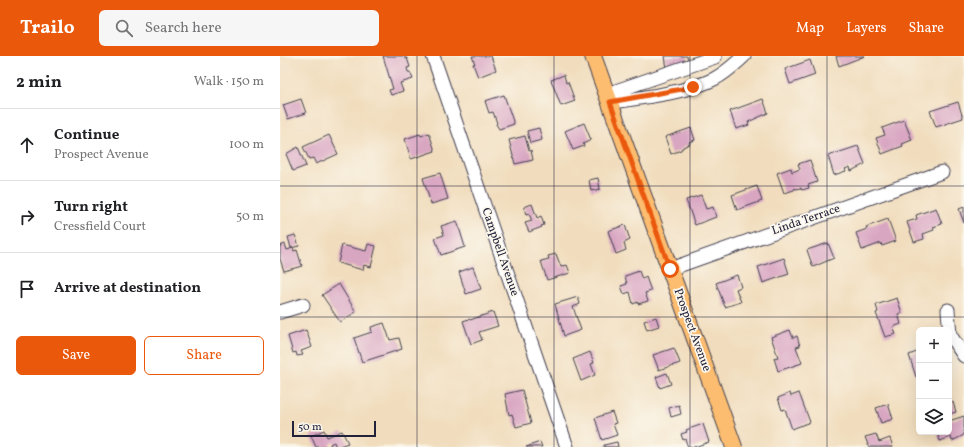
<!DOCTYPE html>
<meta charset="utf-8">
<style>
:root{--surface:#fff;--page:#f6f6f6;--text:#202124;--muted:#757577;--line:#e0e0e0;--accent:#ea580c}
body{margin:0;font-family:Vollkorn,serif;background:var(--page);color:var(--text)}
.controls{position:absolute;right:12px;bottom:12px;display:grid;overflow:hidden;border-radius:6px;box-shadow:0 4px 16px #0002}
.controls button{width:36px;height:36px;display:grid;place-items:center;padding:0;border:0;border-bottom:1px solid var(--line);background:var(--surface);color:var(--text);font:20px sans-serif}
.scale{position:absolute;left:12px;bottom:10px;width:84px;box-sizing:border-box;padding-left:4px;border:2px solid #22223b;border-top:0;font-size:11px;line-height:14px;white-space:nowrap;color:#22223b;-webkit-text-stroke:3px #fbf7ec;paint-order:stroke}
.stop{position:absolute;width:12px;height:12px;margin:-9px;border:3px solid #ea580c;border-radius:50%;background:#fff}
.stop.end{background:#ea580c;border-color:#fff;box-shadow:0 1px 4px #0008}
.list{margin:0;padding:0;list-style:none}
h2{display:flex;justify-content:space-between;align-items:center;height:52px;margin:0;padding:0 16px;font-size:17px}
h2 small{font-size:13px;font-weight:400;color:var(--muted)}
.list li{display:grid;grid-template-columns:26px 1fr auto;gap:12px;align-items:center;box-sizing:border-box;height:72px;padding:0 16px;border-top:1px solid var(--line)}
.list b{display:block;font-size:15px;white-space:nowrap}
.list p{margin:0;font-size:13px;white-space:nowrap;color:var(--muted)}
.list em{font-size:13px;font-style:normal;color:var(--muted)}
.actions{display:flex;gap:8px;padding:12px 16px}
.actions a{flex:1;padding:9px 0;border:1px solid var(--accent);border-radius:6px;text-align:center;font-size:14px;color:var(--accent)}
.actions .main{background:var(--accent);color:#fff}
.icon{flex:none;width:22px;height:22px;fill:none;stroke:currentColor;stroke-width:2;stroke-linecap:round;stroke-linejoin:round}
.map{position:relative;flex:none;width:684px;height:391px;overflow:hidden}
header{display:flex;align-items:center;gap:24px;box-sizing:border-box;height:56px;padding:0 20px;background:var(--accent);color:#fff}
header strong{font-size:19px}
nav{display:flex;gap:22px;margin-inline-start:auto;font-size:14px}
.search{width:280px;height:36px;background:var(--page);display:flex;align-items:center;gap:10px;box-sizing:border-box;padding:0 14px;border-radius:6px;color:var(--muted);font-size:15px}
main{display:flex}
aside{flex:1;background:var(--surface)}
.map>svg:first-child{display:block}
.building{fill:#d9a6c2}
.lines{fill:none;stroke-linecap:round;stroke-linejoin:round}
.minor-casing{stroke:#413e4e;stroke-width:15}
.major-casing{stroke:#413e4e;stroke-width:18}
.minor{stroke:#fff;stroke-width:13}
.major{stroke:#fcbd6f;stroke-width:16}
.route{stroke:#ea580c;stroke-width:5}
.grid{fill:none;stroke:#22223b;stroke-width:1;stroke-opacity:0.55}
.labels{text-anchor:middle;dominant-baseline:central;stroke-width:3.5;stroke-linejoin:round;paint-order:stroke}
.street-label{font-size:12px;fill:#22223b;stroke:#fbf7ec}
</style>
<header>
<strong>Trailo</strong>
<div class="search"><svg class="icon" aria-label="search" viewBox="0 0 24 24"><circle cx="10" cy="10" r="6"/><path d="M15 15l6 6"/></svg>Search here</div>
<nav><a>Map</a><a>Layers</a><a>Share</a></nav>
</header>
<main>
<aside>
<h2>2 min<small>Walk · 150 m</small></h2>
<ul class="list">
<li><svg class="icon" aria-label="ahead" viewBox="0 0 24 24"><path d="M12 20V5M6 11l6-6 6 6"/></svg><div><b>Continue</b><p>Prospect Avenue</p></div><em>100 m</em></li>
<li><svg class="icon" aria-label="right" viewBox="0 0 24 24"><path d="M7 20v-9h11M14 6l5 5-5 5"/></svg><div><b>Turn right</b><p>Cressfield Court</p></div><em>50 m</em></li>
<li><svg class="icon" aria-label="arrive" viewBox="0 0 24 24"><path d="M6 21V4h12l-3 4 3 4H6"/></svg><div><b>Arrive at destination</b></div></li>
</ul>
<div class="actions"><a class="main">Save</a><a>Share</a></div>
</aside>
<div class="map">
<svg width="684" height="391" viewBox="0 0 684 391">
<rect width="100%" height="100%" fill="#fbf7ec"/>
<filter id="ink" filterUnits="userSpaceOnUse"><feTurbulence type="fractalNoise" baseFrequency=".025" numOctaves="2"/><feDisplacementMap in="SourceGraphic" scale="8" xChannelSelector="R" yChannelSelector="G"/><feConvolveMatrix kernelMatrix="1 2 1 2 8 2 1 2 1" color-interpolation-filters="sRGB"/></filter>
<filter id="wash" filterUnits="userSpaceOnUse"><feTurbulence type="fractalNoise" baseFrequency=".012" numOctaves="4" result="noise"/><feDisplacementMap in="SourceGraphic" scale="16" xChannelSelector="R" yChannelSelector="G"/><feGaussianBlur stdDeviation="0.9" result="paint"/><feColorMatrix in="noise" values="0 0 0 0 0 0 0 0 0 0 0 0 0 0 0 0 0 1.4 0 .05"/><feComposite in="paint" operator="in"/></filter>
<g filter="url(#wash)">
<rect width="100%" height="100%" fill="#f1ddbd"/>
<g id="blocks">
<path class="building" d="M103,0h22v3l2,-1 3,9 -3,1 1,4h2l3,7 -13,4 3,8 -12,4 -2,-5 4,-1z
M192,0h19l5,14 -18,7 -5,-13h2z
M385,0h22l2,8 -22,5z
M556,0h29l-26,10z
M530,4l5,15 -25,9 -5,-15z
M284,19l2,8 2,-1 7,19 -14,5 -10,-26z
M224,39l10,29 -15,5 -3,-5 1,-1 -4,-11 -4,1 -4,-12z
M21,43l5,14 -18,6 -5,-14z
M483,43l5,14 -20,9 1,3 -13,4 -6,-18z
M678,46l5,16 -27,9 -6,-16z
M624,64l8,20 -10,4 1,2 -21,8 -6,-16 9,-3 -3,-7z
M304,67l7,17 -8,4 1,2 -11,4 -8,-19z
M259,72l3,12 -12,3 -3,-12z
M411,72l4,12 -6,2 1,2 -7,3v1l-2,1v1l-10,4 -6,-17z
M149,77l6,18 -24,8 -6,-20 15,-5 1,2z
M49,79l9,19 -22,10 -3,-6 -4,1 -6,-12z
M245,80l4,15 2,-1 2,10 -18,4 -6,-24z
M578,90l7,18 -14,7 -1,-4 -5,2 1,2 -12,4 -6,-19z
M18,91l8,19 -13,5 -7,-17z
M530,104l7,22 -9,3 1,3 -7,2 -1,-2 -5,1 -1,-1 -1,2 -10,3 -7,-20 14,-5 1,4 8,-3 -2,-5z
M160,117l8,26 -17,5 -8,-26z
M318,122l2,11 -9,2 -2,-11z
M477,130l5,15 -25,9 -5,-15z
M421,139l5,14 7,-2 3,10 -21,8 -9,-25z
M252,148l5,14 4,-2 3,9 -3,1 1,1 -13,5 -4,-9 7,-2 -3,-7 -3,1 -2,-8z
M684,151v16l-5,-14z
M656,152l6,16 -9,3 1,3 -11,4 1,5 -10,3 -7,-20 10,-3 -1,-4z
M608,163l8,22 -14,5 -1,-3 -19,7 -6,-17 11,-4 -1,-2z
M177,165l8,26 -24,8 -6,-17 9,-3 -3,-9z
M345,169l5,15 -6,3 2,7 -10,4 -8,-23z
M15,179l4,11 -8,2 -3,-11z
M548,187l6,15 -21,9 -6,-17z
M5,188l2,6 6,-2 1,3 3,-1 5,16 -18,5 -4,-12v-13z
M88,188l8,2 -5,21 -7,-2 -1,5 -25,-7 4,-18 24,6z
M276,198l5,13 6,-2 3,8 -23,7 -6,-19 8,-2 -1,-3z
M504,202l5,16 -26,9 -5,-16z
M193,211l8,22 -15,5 -7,-22z
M359,215l3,8 4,-2 5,14 -6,2 3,8 -10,3v-2l-5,2 -3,-12 -6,2 -3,-8 6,-2 -2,-8z
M457,219l4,12 -5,2 5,13 -16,5 -9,-24z
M59,228l17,28 -16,10 -18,-27z
M298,241l2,7 -7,3 8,23 -17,6 -9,-32z
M617,242l5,15 -4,1 3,10 -8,3 3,7 -11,3 -9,-24 2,-1 -2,-7z
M213,256l5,14 -19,6 3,8 -11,4 -8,-23 6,-2 1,1z
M376,261l3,9 -12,4 -3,-9z
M104,267l6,17 9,-2 3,11 -40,13 -8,-24 18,-6 -1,-5z
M26,274l6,17 -11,4 2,4 -6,1 -1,-4 -3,1 -5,-17z
M510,274l3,8 4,-2 3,10 -4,1 6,16 -24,8 -4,-13 4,-1 -7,-20z
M394,292l6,15 -21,7 -6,-15z
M639,295v25l-3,1 -7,-22z
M310,296l4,11 -3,1 4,11 -14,6 -8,-22z
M387,317l4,11 -11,4 -4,-11z
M242,334l9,33 -15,4 -4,-13 -3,1 -4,-21z
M510,337l1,3 8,-3 11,29 -18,7 -7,-20 -3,1 -4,-12z
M673,346l3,10 -7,2v-10z
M608,348l5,15 -12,4 -5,-15z
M399,349l2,9 -10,3 -2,-9z
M332,356l4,11 -3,1 4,11 -15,5 -7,-22z
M684,360v19l-12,6 -1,-4 -11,4 -3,-9h12v-11z
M423,368l6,18 -15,5h-6l-3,-8 -2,1 -2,-6 6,-2 -1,-2z
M44,374l3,7 15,-6 6,12 -11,4h-1l-2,-5 -4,2 1,3h-15l-5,-11z
M596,378l3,8 11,-4 3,9h-24l-4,-10z
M260,386l2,5h-16z
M337,386l1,5h-14v-2z"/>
</g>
</g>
<g filter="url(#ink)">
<use href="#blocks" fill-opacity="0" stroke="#413e4e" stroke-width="1"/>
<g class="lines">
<g class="minor-casing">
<path id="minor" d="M153,0l134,391
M327,38l108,-37
M330,47c32,-6 76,-10 104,-24 12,-6 21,-15 30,-23
M390,213l272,-97
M668,254l2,25 14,21
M0,256l23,-7"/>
</g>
<g class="major-casing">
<path id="major" d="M313,0l141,391"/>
</g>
<use href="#minor" class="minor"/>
<use href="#major" class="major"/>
</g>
</g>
<g class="lines" filter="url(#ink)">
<path class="route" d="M390,213l-60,-167 83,-15"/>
</g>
<path class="grid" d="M137,0v391M274,0v391M410,0v391M547,0v391M0,130h684M0,261h684"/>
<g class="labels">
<g class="street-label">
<text transform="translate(526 164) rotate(-19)">Linda Terrace</text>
<text transform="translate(220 196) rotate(71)">Campbell Avenue</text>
<text transform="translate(412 274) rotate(70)">Prospect Avenue</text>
</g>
</g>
</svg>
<div class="controls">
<button>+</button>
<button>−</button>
<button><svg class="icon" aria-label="layers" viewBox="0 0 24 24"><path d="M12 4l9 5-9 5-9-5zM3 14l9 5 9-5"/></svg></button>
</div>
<div class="scale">50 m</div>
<div class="stop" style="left:390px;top:213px"></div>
<div class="stop end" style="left:413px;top:31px"></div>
</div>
</main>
